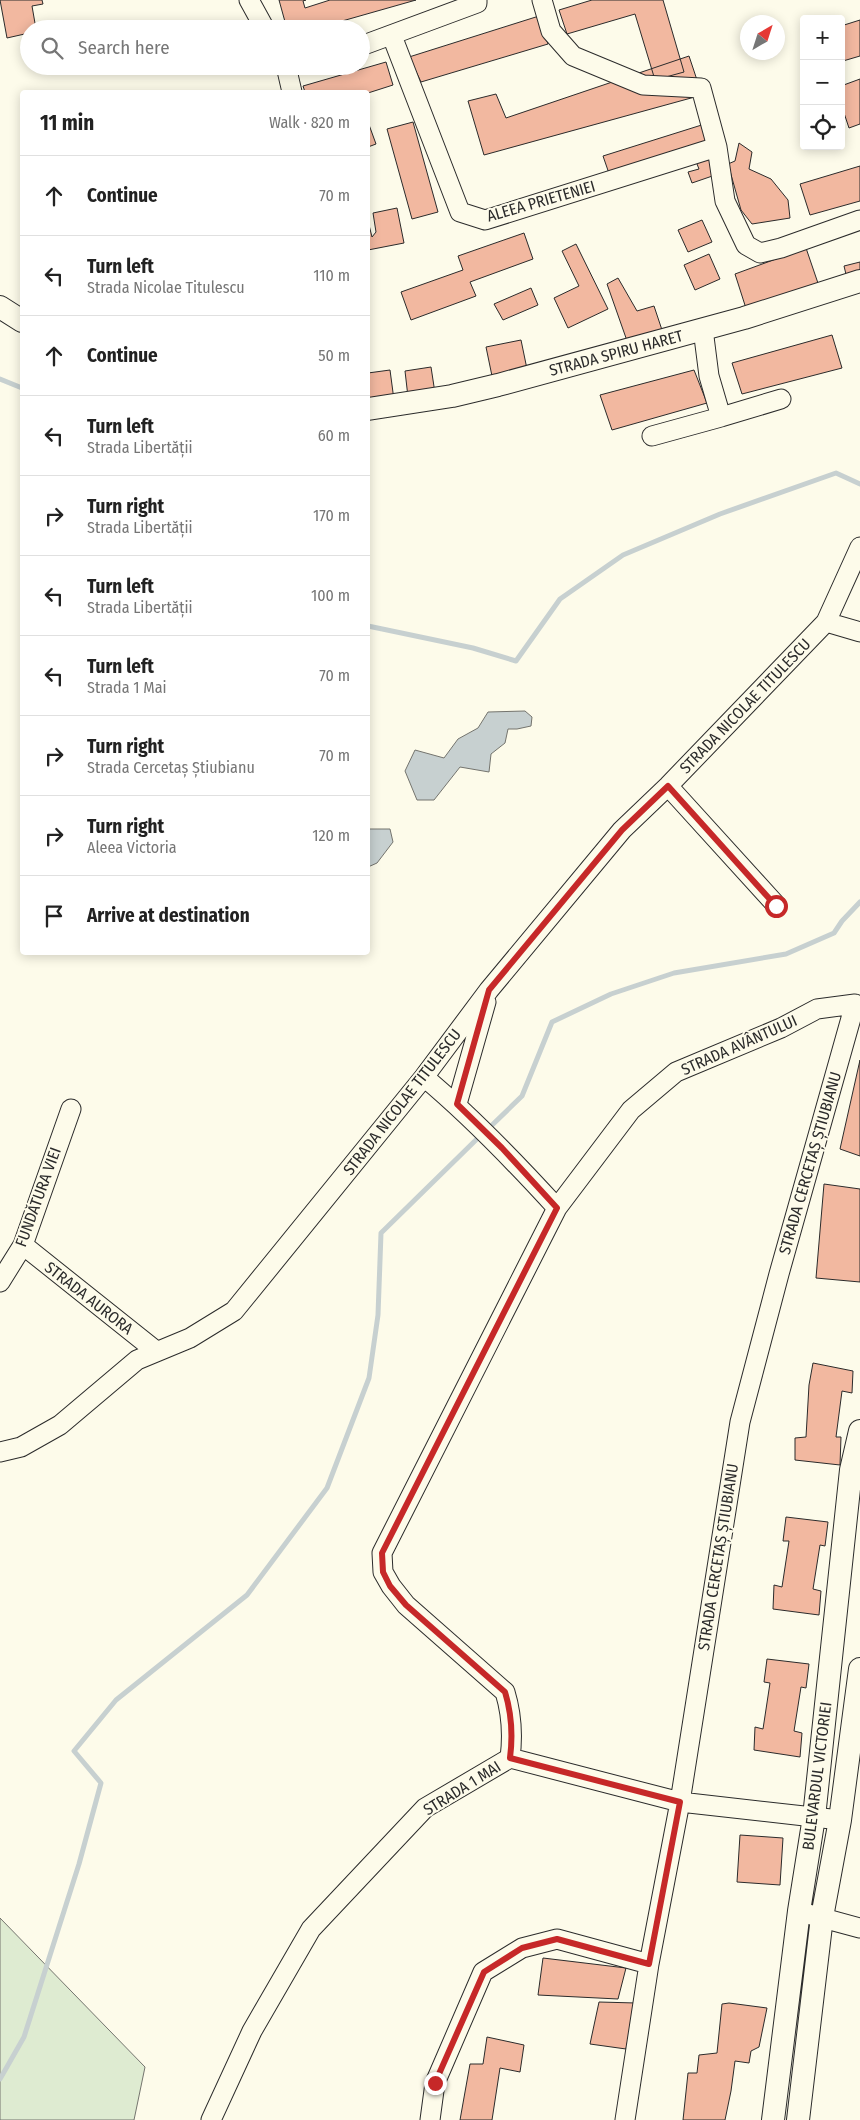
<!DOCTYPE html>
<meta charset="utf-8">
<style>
:root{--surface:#fff;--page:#f6f6f6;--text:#222;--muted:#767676;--line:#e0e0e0}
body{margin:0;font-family:"Fira Sans Condensed",sans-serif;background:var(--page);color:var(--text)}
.controls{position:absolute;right:15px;top:15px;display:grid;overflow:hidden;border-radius:5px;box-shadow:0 2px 12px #0003}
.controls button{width:45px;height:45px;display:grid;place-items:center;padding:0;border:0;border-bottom:1px solid var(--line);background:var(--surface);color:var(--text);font:25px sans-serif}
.compass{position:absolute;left:740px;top:15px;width:45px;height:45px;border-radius:50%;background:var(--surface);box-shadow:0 2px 12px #0003;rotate:39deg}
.stop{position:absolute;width:15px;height:15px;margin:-11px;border:4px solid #c62828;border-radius:50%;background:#fff}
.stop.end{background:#c62828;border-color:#fff;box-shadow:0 1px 5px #0008}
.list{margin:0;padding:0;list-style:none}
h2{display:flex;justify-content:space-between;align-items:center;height:65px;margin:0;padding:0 20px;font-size:21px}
h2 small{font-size:16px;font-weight:400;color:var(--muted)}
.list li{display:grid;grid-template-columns:32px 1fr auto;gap:15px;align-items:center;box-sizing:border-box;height:80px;padding:0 20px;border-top:1px solid var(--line)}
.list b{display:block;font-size:19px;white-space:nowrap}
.list p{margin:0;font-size:16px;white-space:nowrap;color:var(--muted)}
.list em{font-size:16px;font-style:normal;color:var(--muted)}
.icon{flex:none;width:28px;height:28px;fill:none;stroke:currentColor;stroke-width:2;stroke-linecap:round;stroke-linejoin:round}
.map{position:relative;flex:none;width:860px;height:2120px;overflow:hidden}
.search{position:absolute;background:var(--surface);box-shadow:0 2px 12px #0003;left:20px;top:20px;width:350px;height:55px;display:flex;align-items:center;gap:12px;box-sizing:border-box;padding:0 18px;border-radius:28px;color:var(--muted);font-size:19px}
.panel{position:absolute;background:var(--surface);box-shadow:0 2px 12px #0003;left:20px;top:90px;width:350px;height:865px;border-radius:5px}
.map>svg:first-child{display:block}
.green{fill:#deebd1;stroke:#74746e}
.water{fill:#c7d0d0;stroke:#74746e}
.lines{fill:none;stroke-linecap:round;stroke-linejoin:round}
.stream{stroke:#c7d0d0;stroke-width:5}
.building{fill:#f2b8a0;stroke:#2b2b2b}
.minor-casing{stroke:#2b2b2b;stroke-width:21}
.major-casing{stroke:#2b2b2b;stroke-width:24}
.minor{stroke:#fdfbea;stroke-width:19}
.major{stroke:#fdfbea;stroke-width:22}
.route{stroke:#c62828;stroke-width:6}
.labels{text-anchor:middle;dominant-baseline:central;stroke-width:4;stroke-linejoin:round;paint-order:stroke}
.street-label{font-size:16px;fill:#2b2b2b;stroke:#fdfbea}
</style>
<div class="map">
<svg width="860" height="2120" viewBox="0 0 860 2120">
<rect width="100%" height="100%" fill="#fdfbea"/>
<path class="green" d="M0,1918l145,149 -11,53h-134z"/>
<path class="water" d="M525,711l7,6 -1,9 -14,3h-9l-3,14 -14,11 -2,18 -29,-5 -26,33h-17l-12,-29 10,-21 29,8 14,-19 20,-11 10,-16z
M368,829h22l3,13 -16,21 -9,4z"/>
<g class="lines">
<path class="stream" d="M0,379l22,9
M368,626l105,22 43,13 44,-62 63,-44 97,-41 116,-41 24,11
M488,1129l34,-33 30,-74 59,-28 63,-21 112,-19 48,-21 8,-12 18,-19
M0,2079l24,-42 55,-173 22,-81 -27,-32 42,-51 131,-105 80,-107 42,-110 9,-63 3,-82 100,-98"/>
</g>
<path class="building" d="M0,0h42l1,4 -11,2 4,23h-7v4l-22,5z
M279,0h27l-3,1 2,7 25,-8h86l-102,29h-27z
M592,0h71l21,72 -29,8 -20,-66 -68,20 -8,-24z
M539,16l9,28 -127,38 -12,-25z
M860,20v36l-17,5 -2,-5v-30z
M689,56l13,39 -218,60 -16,-54 28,-7 10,24z
M386,62l7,23 -25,8 -63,-1 -2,-6z
M860,79v45l-11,4 -8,-24v-18z
M368,122l8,22 -8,3z
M413,122l25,90 -26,7 -25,-90z
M708,123l16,49 -32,11 -4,-11 11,-3 -4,-10 -82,26 -10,-29z
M739,143l13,9 -3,17 22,10 17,21 2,18 -38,6 -11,-14 -13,-46 7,-3z
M860,166v35l-50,14 -10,-31z
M397,208l7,35 -36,7v-25h1l3,12 4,-5 -3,-19z
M702,220l10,22 -24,10 -10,-22z
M524,233l9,26 -63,23 6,14 -65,24 -10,-28 62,-22 -5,-14z
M576,244l32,65 -40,19 -14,-30 25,-12 -17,-35z
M806,248l15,44 -70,32 -16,-50z
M709,254l11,25 -25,11 -11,-25z
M860,262v26l-10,3 -6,-25z
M618,278l19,33 17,-5 10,30 -32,19 -25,-71z
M531,288l7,17 -35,15 -9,-16z
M832,335l10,33 -100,26 -10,-31z
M521,340l6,29 -35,7 -6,-29z
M431,367l4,26 -27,4 -3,-26z
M390,370l4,30 -26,4v-31z
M694,370l13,33 -95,27 -12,-35z
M860,1060v96l-20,-7z
M824,1184l36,5v93l-44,-4z
M813,1363l40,8 -1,22 -10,-2 -6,46h5l-1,28 -45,-5v-22l11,-1 3,-52z
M786,1517l42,5 -3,24 -5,-1 -7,44 8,2 -2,24 -46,-6 1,-24 8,2 7,-46h-6z
M767,1659l42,5 -3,24 -5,-1 -7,44 8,2 -2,24 -46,-7 1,-23 8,2 7,-46 -6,-1z
M740,1835l43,3 -3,47 -43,-3z
M543,1958l83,10 -8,31 -80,-4z
M599,2002l37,1 -10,46 -36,-5z
M729,2003l38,5 -8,39 -8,4 -2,12 -14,-2 -4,30 -6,29h-42l5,-47h9l2,-18 18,-2 5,-49z
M487,2037l37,8 -4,27 -20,-4 -8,52h-32l10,-56h13z"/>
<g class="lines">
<g class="minor-casing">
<path id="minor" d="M249,0l16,29
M542,0l9,31 22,25 70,29 58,3 16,59 8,54 21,44 14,8 21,-5 79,-28
M392,36l68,176 25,8 232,-73
M361,46l116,-43v-3
M286,66l6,26
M721,417l60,-18
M652,436l69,-19 -12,-41 -6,-47
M826,622l34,10
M668,786l109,120
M424,1077c48,40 91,85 133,131
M457,1104l29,-102
M23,1245l133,106
M0,1282l23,-37 48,-136
M0,1452l21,-5 39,-22 77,-65 53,-22 44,-27 190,-234 65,-87 133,-160 46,-44 158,-164 34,-75
M510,1758c3,-23 2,-43 -5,-66l-99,-87 -15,-19 -8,-14 -1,-19 175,-345 74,-98 45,-38 105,-44 36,-19 38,-5 5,2
M808,1914l52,14
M211,2120l41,-89 59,-102 114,-121 85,-50 170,44 160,18
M430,2120l5,-37 48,-111 39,-24 35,-9 92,25
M625,2120l24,-156 31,-162 60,-380 39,-148 76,-270"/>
</g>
<g class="major-casing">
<path id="major" d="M0,307l22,14
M368,409l84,-13 46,-11 246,-67 116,-37
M773,2120l26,-209 15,-94 37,-347 9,-39
M798,2120l24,-203 18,-97 20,-151"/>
</g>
<use href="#minor" class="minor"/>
<use href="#major" class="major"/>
</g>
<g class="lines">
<path class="route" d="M435,2083l49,-111 38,-24 35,-9 92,25 31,-162 -170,-44c3,-23 2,-43 -5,-66l-99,-87 -16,-19 -7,-14 -1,-19 175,-345 -55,-60 -45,-44 32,-114 133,-160 46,-44 108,120"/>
</g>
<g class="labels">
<g class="street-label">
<text transform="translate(541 201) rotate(-16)">ALEEA PRIETENIEI</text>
<text transform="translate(616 353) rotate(-15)">STRADA SPIRU HARET</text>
<text transform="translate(745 706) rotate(-46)">STRADA NICOLAE TITULESCU</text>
<text transform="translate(739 1045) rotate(-24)">STRADA AVÂNTULUI</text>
<text transform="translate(402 1102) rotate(-52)">STRADA NICOLAE TITULESCU</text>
<text transform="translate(810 1163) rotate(-74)">STRADA CERCETAȘ ȘTIUBIANU</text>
<text transform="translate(38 1197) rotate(-70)">FUNDĂTURA VIEI</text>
<text transform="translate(89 1298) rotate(38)">STRADA AURORA</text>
<text transform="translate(718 1557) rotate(-81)">STRADA CERCETAȘ ȘTIUBIANU</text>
<text transform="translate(817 1776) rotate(-83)">BULEVARDUL VICTORIEI</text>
<text transform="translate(462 1788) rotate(-32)">STRADA 1 MAI</text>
</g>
</g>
</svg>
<div class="controls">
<button>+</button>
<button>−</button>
<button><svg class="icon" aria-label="locate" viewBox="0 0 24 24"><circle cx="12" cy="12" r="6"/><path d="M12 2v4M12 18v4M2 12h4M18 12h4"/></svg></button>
</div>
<svg class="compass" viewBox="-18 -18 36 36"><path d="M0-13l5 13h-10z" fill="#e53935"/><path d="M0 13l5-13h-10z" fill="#767676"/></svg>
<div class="stop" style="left:776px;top:906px"></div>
<div class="stop end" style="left:435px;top:2083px"></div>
<div class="search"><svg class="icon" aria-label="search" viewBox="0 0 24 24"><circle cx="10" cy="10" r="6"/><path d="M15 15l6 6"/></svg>Search here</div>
<section class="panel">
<h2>11 min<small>Walk · 820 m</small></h2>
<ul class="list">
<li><svg class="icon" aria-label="ahead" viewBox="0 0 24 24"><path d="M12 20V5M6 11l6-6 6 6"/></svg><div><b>Continue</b></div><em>70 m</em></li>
<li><svg class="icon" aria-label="left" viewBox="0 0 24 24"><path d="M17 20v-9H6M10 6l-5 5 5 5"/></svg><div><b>Turn left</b><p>Strada Nicolae Titulescu</p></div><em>110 m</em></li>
<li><svg class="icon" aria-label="ahead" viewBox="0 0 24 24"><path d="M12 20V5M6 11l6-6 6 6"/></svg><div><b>Continue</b></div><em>50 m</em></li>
<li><svg class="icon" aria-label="left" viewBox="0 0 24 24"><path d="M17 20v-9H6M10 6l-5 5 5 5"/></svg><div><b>Turn left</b><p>Strada Libertății</p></div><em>60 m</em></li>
<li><svg class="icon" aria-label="right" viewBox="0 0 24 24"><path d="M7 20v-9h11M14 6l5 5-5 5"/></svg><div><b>Turn right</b><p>Strada Libertății</p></div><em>170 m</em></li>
<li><svg class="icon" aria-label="left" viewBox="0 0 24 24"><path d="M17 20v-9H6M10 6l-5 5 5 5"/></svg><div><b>Turn left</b><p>Strada Libertății</p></div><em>100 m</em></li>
<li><svg class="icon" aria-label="left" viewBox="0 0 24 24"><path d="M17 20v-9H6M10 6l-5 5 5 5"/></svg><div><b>Turn left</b><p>Strada 1 Mai</p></div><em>70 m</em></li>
<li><svg class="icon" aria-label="right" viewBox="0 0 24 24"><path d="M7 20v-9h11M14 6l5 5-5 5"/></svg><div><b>Turn right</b><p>Strada Cercetaș Știubianu</p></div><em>70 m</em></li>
<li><svg class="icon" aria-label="right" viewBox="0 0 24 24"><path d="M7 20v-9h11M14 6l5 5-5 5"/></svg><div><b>Turn right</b><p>Aleea Victoria</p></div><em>120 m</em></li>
<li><svg class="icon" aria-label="arrive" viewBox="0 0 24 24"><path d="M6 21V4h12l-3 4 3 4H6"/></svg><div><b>Arrive at destination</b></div></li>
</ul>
</section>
</div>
